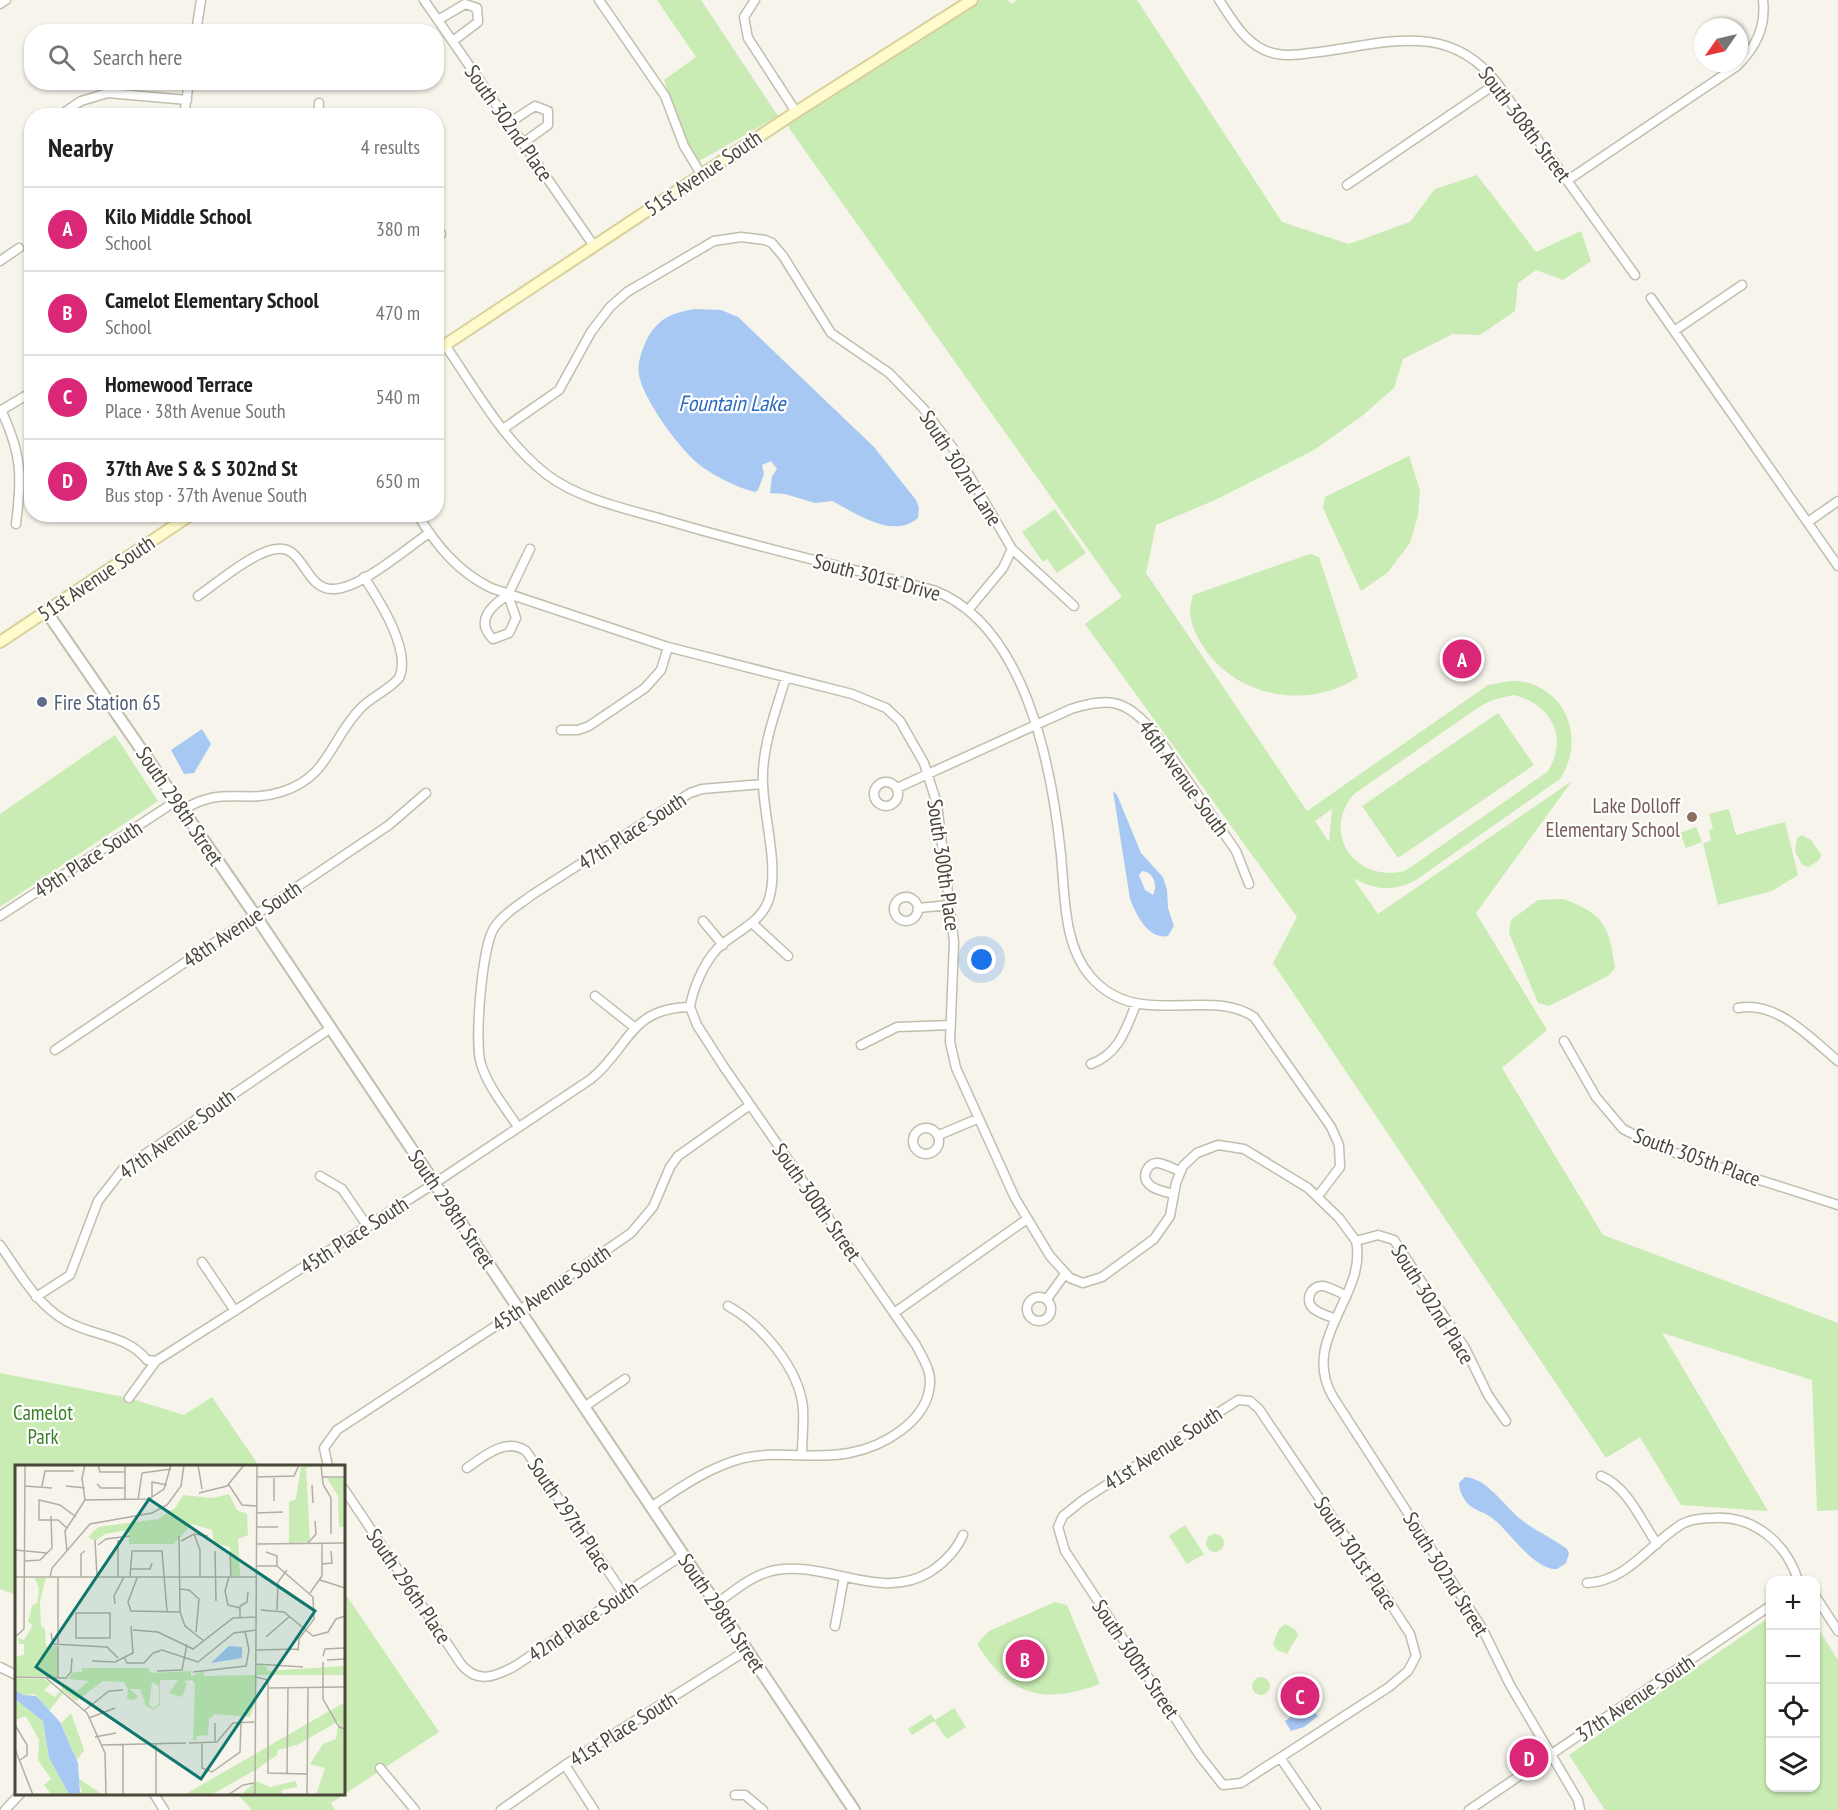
<!DOCTYPE html>
<meta charset="utf-8">
<style>
:root{--surface:#fff;--page:#f2f2f2;--text:#202124;--muted:#757577;--line:#e0e0e0;--accent:#db2777}
body{margin:0;font-family:"PT Sans Narrow",sans-serif;background:var(--page);color:var(--text)}
.controls{position:absolute;right:18px;bottom:18px;display:grid;overflow:hidden;border-radius:12px;box-shadow:0 2px 4px #0004}
.controls button{width:54px;height:54px;display:grid;place-items:center;padding:0;border:0;border-bottom:2px solid var(--line);background:var(--surface);color:var(--text);font:30px sans-serif}
.compass{position:absolute;left:1694px;top:18px;width:54px;height:54px;border-radius:50%;background:var(--surface);box-shadow:0 2px 4px #0004;rotate:236deg}
.you{position:absolute;left:982px;top:960px;width:21px;height:21px;margin:-15px;border:4px solid #fff;border-radius:50%;background:#1a73e8;box-shadow:0 0 0 9px #1a73e833}
.badge{display:grid;place-items:center;width:39px;height:39px;border-radius:50%;background:var(--accent);color:#fff;font-size:20px;font-weight:700}
.pin{position:absolute;translate:-50% -50%;border:3px solid #fff;box-shadow:0 2px 6px #0006}
.list{margin:0;padding:0;list-style:none}
h2{display:flex;justify-content:space-between;align-items:center;height:78px;margin:0;padding:0 24px;font-size:26px}
h2 small{font-size:20px;font-weight:400;color:var(--muted)}
.list li{display:grid;grid-template-columns:39px 1fr auto;gap:18px;align-items:center;box-sizing:border-box;height:84px;padding:0 24px;border-top:2px solid var(--line)}
.list b{display:block;font-size:22px;white-space:nowrap}
.list p{margin:0;font-size:20px;white-space:nowrap;color:var(--muted)}
.list em{font-size:20px;font-style:normal;color:var(--muted)}
.icon{flex:none;width:33px;height:33px;fill:none;stroke:currentColor;stroke-width:2;stroke-linecap:round;stroke-linejoin:round}
.map{position:relative;flex:none;width:1838px;height:1810px;overflow:hidden}
.search{position:absolute;background:var(--surface);box-shadow:0 2px 4px #0004;left:24px;top:24px;width:420px;height:66px;display:flex;align-items:center;gap:15px;box-sizing:border-box;padding:0 21px;border-radius:24px;color:var(--muted);font-size:22px}
.panel{position:absolute;background:var(--surface);box-shadow:0 2px 4px #0004;left:24px;top:108px;width:420px;height:414px;border-radius:24px}
.map>svg:first-child{display:block}
.green{fill:#c9ebb4;fill-rule:evenodd}
.water{fill:#a7c8f3;fill-rule:evenodd}
.lines{fill:none;stroke-linecap:round;stroke-linejoin:round}
.minor-casing{stroke:#c2bead;stroke-width:11}
.tertiary-casing{stroke:#c2bead;stroke-width:14}
.secondary-casing{stroke:#d7d09a;stroke-width:14}
.minor{stroke:#fff;stroke-width:8}
.tertiary{stroke:#fff;stroke-width:10}
.secondary{stroke:#fffbcc;stroke-width:10}
.service-dot{fill:#5c6f8a;stroke:#fff;stroke-width:2}
.education-dot{fill:#8d6e63;stroke:#fff;stroke-width:2}
.labels{text-anchor:middle;dominant-baseline:central;stroke-width:4.5;stroke-linejoin:round;paint-order:stroke}
.street-label{font-size:21px;fill:#4b4638;stroke:#fff}
.service-label{font-size:21px;fill:#4e5e75;stroke:#fff;text-anchor:start}
.education-label{font-size:21px;fill:#785e54;stroke:#fff;text-anchor:end}
.park-label{font-size:21px;fill:#3c8029;stroke:#fff}
.water-label{font-size:22px;font-style:italic;fill:#2d69bb;stroke:#fff}
.inset-road{fill:none;stroke:#b2aea3;stroke-width:1.5}
.view{fill:#0f766e;fill-opacity:0.15;stroke:#0f766e;stroke-width:3}
.inset-edge{fill:none;stroke:#4b4638;stroke-width:3}
</style>
<div class="map">
<svg width="1838" height="1810" viewBox="0 0 1838 1810">
<rect width="100%" height="100%" fill="#f6f4eb"/>
<path class="green" d="M657,0h44l77,116 -84,48 -30,-84 32,-23z
M972,0h36l3,4 6,-4h120l145,222 67,22 61,-22 25,-33 42,-14 59,77 45,-21 10,30 -28,19 -27,-10 -18,13 -3,28 -35,24 -27,-1 -50,25 -9,29 -32,28 -48,34 -99,50 -59,25 -10,48 161,238 181,-126c11,-2 25,-6 37,-3 45,11 59,61 35,97l-144,101c-22,12 -42,10 -63,-2l25,36 194,-133 -96,132 71,117 -45,38 101,167 235,88v187l-21,1 -5,-131 -150,-47 106,178 -87,-6 -41,-68 -34,21 -333,-495 24,-46 -212,-293 37,-27 -331,-466 -6,-12zM1513,695c38,8 57,44 34,77l-142,99c-49,12 -85,-37 -51,-77l125,-87 13,-7zM1332,809l-3,33 -14,-21z
M1409,456l11,34 -2,25 -8,28 -22,29 -27,19 -38,-83 2,-11z
M1055,509l31,44 -29,20 -10,-14 -4,3 -21,-30z
M1310,554l9,3 39,120c-51,35 -126,19 -157,-34 -10,-17 -14,-29 -8,-48z
M1498,713l36,52 -136,93 -36,-52z
M115,735l43,66 -158,106v-93z
M1729,809l7,26 49,-13 13,53 -26,16 -54,14 -15,-62 8,-2 -2,-11 4,-1 -4,-15z
M1696,827l6,15 -16,6 -6,-15z
M1802,835l9,5 10,14 -1,5 -11,8 -7,-2 -7,-14 2,-13z
M1563,899c42,15 46,28 52,69l-7,8 -59,30 -11,-3 -29,-70 2,-13 27,-20z
M0,1373l129,25 55,17 28,-18 47,69h-243v129l-16,-6z
M1185,1525l19,29 -17,10 -18,-28z
M1206 1543a9 9 0 1 1 18 0a9 9 0 1 1-18 0Z
M344,1592l95,140 -108,71 4,7h-83l-15,-16h107z
M1055,1602l12,3 33,79c-56,21 -91,12 -123,-40l12,-13z
M1770,1617v171h46v-163l22,35v150h-233l-36,-55z
M1285,1624l11,6 2,5 -11,19 -10,-4 -4,-6 6,-15z
M1252 1686a9 9 0 1 1 18 0a9 9 0 1 1-18 0Z
M954,1708l12,19 -19,12 -13,-18 -22,14 -4,-6 23,-15 4,6z"/>
<path class="water" d="M695,309l26,1 17,7 136,130 42,53 3,8 -1,10c-26,22 -62,-5 -86,-17l-17,2 -30,-9 -15,-1 2,-17 5,-7 -6,-8 -9,4 2,9 -6,16 -3,2c-19,-5 -39,-15 -54,-26 -20,-15 -55,-63 -61,-87 -4,-13 1,-27 7,-40 12,-21 24,-26 48,-30z
M202,729l9,15 -17,29 -10,1 -13,-24z
M1113,791l4,4 24,58 22,24 4,13 1,18 6,18 -6,10c-20,4 -32,-22 -38,-37zM1142,871c12,1 16,15 11,24l-8,-5 -6,-15z
M1465,1477c23,1 41,32 58,44 14,11 30,17 44,28l2,4 -3,10 -9,6c-23,2 -48,-39 -65,-51 -7,-6 -17,-7 -24,-14 -5,-6 -9,-13 -9,-21z
M1301,1705h7l10,11 -14,11 -13,4 -6,-10 15,-11z"/>
<g class="lines">
<g class="minor-casing">
<path id="minor" d="M424,0l170,246
M599,0l66,96 19,50 17,28
M755,0l-11,17 4,21 48,74
M1219,0c11,16 21,35 38,46 16,11 35,10 53,7 70,-7 136,-36 187,30l138,192
M0,4l6,-4
M438,20l27,-16 12,4 1,14 -25,19
M196,32l5,-32
M59,116l22,-15 27,-8 79,7
M184,116l5,-34
M318,116l1,-13
M509,123l26,-17 13,5v14l-25,18
M1568,180l169,-114c19,-19 29,-39 26,-66
M1347,185l150,-102
M436,228l5,6
M0,261l19,-13
M1651,298l187,268
M1674,331l68,-46
M445,345c31,45 58,95 101,129 34,26 82,35 123,47 87,26 176,46 264,69 93,35 119,178 128,265 4,40 2,90 30,122 47,54 117,9 163,40l77,110 8,18 1,22 -22,29
M1,410c21,44 21,67 15,114
M0,411l32,-19
M503,429l56,-39 32,-58 19,-25 17,-15 87,-51 27,-4 24,3 7,3 11,13 48,77 58,40 34,35 32,43 57,98 62,57
M417,514c20,32 40,57 74,74l177,59 184,47 34,14 14,13 24,42 13,41 17,138 -4,100 6,26 59,130 35,58 20,22 13,5 19,-6 52,-38 16,-23 6,-33 7,-17 14,-13 21,-8 26,4 64,39 31,30 17,23 22,-6 16,5 71,108 23,47 18,26
M1808,522l30,-21
M508,595l8,23 -7,15 -16,6c-19,-18 -1,-34 15,-44z
M508,595l22,-46
M198,596c19,-13 56,-45 79,-47 27,-4 28,42 57,40 27,-1 72,-40 95,-56
M969,609l34,-41 9,-19
M561,730h17l11,-4 56,-38 16,-18 7,-23
M874 794a12 12 0 1 1 24 0a12 12 0 1 1-24 0Z
M897,788l174,-79c42,-13 55,-8 84,24l81,118 13,33
M183,810c39,-25 60,-6 98,-18 47,-14 49,-51 78,-82 11,-13 29,-19 40,-32 13,-27 -20,-78 -35,-101
M894 909a12 12 0 1 1 24 0a12 12 0 1 1-24 0Z
M918,908l32,-3
M0,916l176,-115
M703,921l20,24
M752,923l36,33
M595,996l39,31
M1738,1008c39,-8 73,31 100,53
M1564,1041l32,56 27,32 40,20 175,56
M861,1045l36,-18 54,-2
M55,1050l334,-225 37,-32
M1091,1064c28,-10 35,-35 45,-60
M518,1127c-13,-20 -30,-40 -37,-63 -7,-21 1,-118 13,-136 9,-14 25,-23 38,-33l158,-102 12,-4 61,-5
M913 1141a13 13 0 1 1 26 0a13 13 0 1 1-26 0Z
M939,1135l38,-16
M320,1176l22,13 26,38
M1174,1194c-8,-2 -21,-4 -26,-11 -7,-7 0,-21 10,-20 7,1 16,6 22,8
M1356,1241c12,54 -57,98 -23,156l149,231 28,57 68,115 2,10
M0,1245c19,27 36,59 66,76 28,16 60,13 81,39l9,1
M202,1262l33,49
M1027 1309a12 12 0 1 1 24 0a12 12 0 1 1-24 0Z
M36,1297l34,-22 28,-74 25,-32 208,-141
M1047,1299l18,-25
M728,1306c33,18 71,62 75,102 1,15 -1,31 -1,46
M894,1313l133,-94
M1336,1319c-7,-3 -16,-5 -22,-10 -10,-7 -4,-24 9,-23 7,1 15,6 22,9
M129,1398l27,-37 279,-178 156,-104c39,-32 38,-71 99,-72
M1238,1400l12,1 9,8 131,194 20,31 6,22 -8,15 -19,16 -148,96 -18,2 -23,-29 -135,-205 -7,-24 5,-11 20,-16z
M584,1407l41,-28
M328,1466l-4,-18 13,-18 183,-120 111,-77 22,-26 17,-40 8,-11 72,-51
M467,1468c17,-12 39,-31 59,-17l97,142
M1601,1476c26,10 41,46 56,68
M344,1489l117,175c16,20 34,13 54,2l168,-111
M651,1507c30,-20 58,-40 93,-49 35,-8 70,2 105,-5 33,-6 79,-31 81,-70 1,-13 -8,-26 -14,-38l-192,-278 -27,-42 -7,-18c3,-19 14,-44 27,-58 17,-17 44,-25 52,-50 10,-32 -5,-81 -6,-115 -2,-36 13,-73 23,-107
M1587,1583c41,-2 62,-39 95,-59 9,-5 21,-6 31,-6 41,-3 73,25 85,62
M1816,1597l22,34
M716,1604c18,-13 37,-30 60,-34 52,-9 104,32 154,2 15,-10 26,-21 33,-37
M835,1626l9,-49
M0,1667l16,8
M1281,1759l35,51
M565,1765l29,45
M380,1768l35,42
M154,1794l10,16
M735,1795h10l18,15
M5,1810l15,-16
M501,1810l64,-45 182,-115
M1469,1810l301,-204"/>
</g>
<g class="tertiary-casing">
<path id="tertiary" d="M46,611l209,304 599,895"/>
</g>
<g class="secondary-casing">
<path id="secondary" d="M436,351l360,-239 176,-112
M0,642l192,-128"/>
</g>
<use href="#minor" class="minor"/>
<use href="#tertiary" class="tertiary"/>
<use href="#secondary" class="secondary"/>
</g>
<circle class="service-dot" cx="42" cy="702" r="6"/>
<circle class="education-dot" cx="1692" cy="817" r="6"/>
<g class="labels">
<g class="street-label">
<text transform="translate(509 123) rotate(55)">South 302nd Place</text>
<text transform="translate(1525 124) rotate(53)">South 308th Street</text>
<text transform="translate(703 173) rotate(-34)">51st Avenue South</text>
<text transform="translate(961 468) rotate(57)">South 302nd Lane</text>
<text transform="translate(877 577) rotate(15)">South 301st Drive</text>
<text transform="translate(96 578) rotate(-34)">51st Avenue South</text>
<text transform="translate(1184 778) rotate(54)">46th Avenue South</text>
<text transform="translate(180 806) rotate(56)">South 298th Street</text>
<text transform="translate(632 831) rotate(-33)">47th Place South</text>
<text transform="translate(88 859) rotate(-33)">49th Place South</text>
<text transform="translate(944 865) rotate(82)">South 300th Place</text>
<text transform="translate(242 924) rotate(-34)">48th Avenue South</text>
<text transform="translate(177 1134) rotate(-36)">47th Avenue South</text>
<text transform="translate(1697 1157) rotate(20)">South 305th Place</text>
<text transform="translate(817 1202) rotate(55)">South 300th Street</text>
<text transform="translate(452 1209) rotate(56)">South 298th Street</text>
<text transform="translate(354 1235) rotate(-33)">45th Place South</text>
<text transform="translate(551 1288) rotate(-34)">45th Avenue South</text>
<text transform="translate(1433 1304) rotate(58)">South 302nd Place</text>
<text transform="translate(1163 1448) rotate(-33)">41st Avenue South</text>
<text transform="translate(570 1515) rotate(56)">South 297th Place</text>
<text transform="translate(1356 1553) rotate(56)">South 301st Place</text>
<text transform="translate(1446 1574) rotate(58)">South 302nd Street</text>
<text transform="translate(409 1586) rotate(56)">South 296th Place</text>
<text transform="translate(722 1613) rotate(56)">South 298th Street</text>
<text transform="translate(583 1621) rotate(-34)">42nd Place South</text>
<text transform="translate(1136 1659) rotate(56)">South 300th Street</text>
<text transform="translate(1635 1698) rotate(-34)">37th Avenue South</text>
<text transform="translate(623 1729) rotate(-32)">41st Place South</text>
</g>
<g class="service-label">
<text x="54" y="702">Fire Station 65</text>
</g>
<g class="education-label">
<text x="1680" y="805">Lake Dolloff<tspan x="1680" dy="24">Elementary School</tspan></text>
</g>
<g class="park-label">
<text x="43" y="1412">Camelot<tspan x="43" dy="24">Park</tspan></text>
</g>
<g class="water-label">
<text x="732" y="403">Fountain Lake</text>
</g>
</g>
<g transform="translate(15 1465)">
<rect width="330" height="330" fill="#f6f4eb"/>
<path d="M305,0l-14,3 4,74 -21,1v-41l7,-3 5,-32zM312,13h18v49h-6l-1,-31zM214,29l8,16 10,4 1,21 -10,4 2,37h-8l-2,-29 -16,-4 -2,-13 -20,-6 -18,20h-45v-14l-24,4 -10,7 -7,-4 10,-10 60,-8 17,-11 8,-13 29,3zM20,113h11l-6,23 1,25 4,3 1,17h11l1,31 -43,-1v-19l9,-2v-11h-5l-1,-6 6,2 9,-15 -5,-3 4,-16 5,-3 2,-15zM242,199l10,3v4l78,-5v9h-89zM67,203h66l3,5 40,-2v6l12,-6 1,5 51,-1v28l-5,14 -35,-3 -6,5 -1,16 -11,1 -1,5 -3,-1 2,-56 -3,-4 -9,1 4,2 -5,14 -13,-4 9,-13h-18v25l-7,5 -7,-4 -6,-17h-11l9,7 -4,4 -7,-1 1,-10 -4,-7 -21,-1 -27,20 -15,-12 4,-5 12,7 12,-10 -21,-2 5,-7h9zM137,217l7,4v18l-6,4 -4,-3zM0,213l29,1 7,4 -7,7 11,7 5,-6 3,2 -14,18 -14,-17 -12,1 -8,-5zM0,234l28,22 6,37 20,36 13,-2 -4,-14 25,17h-51l-8,-10 7,-6 -13,-19 1,-20 -13,-24 -11,4zM330,237v93h-29l9,-27 -15,-4 13,-20 13,-5 3,-18 -42,24 -19,5 -1,5 -20,14 -46,26h-27zM56,248l13,37 -7,10 -16,-36zM241,316l14,6 25,-6 3,6 -16,3v5h-41z" fill="#c9ebb4" fill-rule="evenodd"/>
<path d="M214,181l13,1v11l-31,5zM0,225l8,5 13,1 24,26 18,41 2,30 -11,1 -20,-36 -6,-37 -28,-22z" fill="#a7c8f3"/>
<path class="inset-road" d="M83,0l2,7h25M183,0l4,24M306,0l2,19 8,14v36M127,8l29,-4M242,12l37,-1 5,-11M308,12h22M82,19l4,4h24M214,20l13,20 14,1M297,20l1,18M10,21l27,2M27,21l3,-15h29M51,21l19,2M184,28l28,-7 17,-21M137,32v-15l15,3M70,35l64,-1 15,-10 7,-24M110,35v-35M123,35l4,-27M259,36v-23M241,48l27,-1M241,62h22M52,63l-9,-8h-19v-20l21,5 16,12M179,69l6,16v28M164,71l1,76 5,14 19,15M80,75l2,37M103,75v37M166,76l13,-7 14,2M293,78l8,-9 -1,-13M242,79l88,-1M83,80l8,-6 24,-3M0,85l32,3M52,86l-2,-20 20,-31 -3,-22 3,-13M200,86l1,50M215,87l1,25M251,87l11,4v10M10,96l15,-1 12,-12 -1,-32M307,99l10,-1 -1,-12M242,101h20l36,31 1,22 -15,20 -1,12M116,104h19l2,-6M0,112h241M35,112l2,-9 38,-44 62,-11 15,-8 14,-19 3,-21M43,112v100M66,112v-23l4,-3M115,112l2,-26h30l5,60M214,112l-4,14 3,14 12,3M122,113l-9,24 3,9 49,1M305,115l25,8M165,124l9,1 10,9 -3,33M295,128l12,-17v-33M100,139l-1,-8 10,-19M246,145l23,2 29,24 15,-4 8,-13 9,-3M262,145l1,-28 9,-12M61,148h34v25h-34zM225,152v-11l7,-4 1,-10M118,165l25,2 35,17 40,-31 23,-1M36,168l2,11 54,3 11,11M0,172l9,-8 1,-164M251,172l23,-20M241,185l42,-1M138,188l9,-3 36,12 36,-29 22,-3M308,191l2,-7 20,-1M109,192l3,6h17l9,-10M312,195l18,-1M77,196l23,1 18,-9 -2,-27M308,197v37l16,28 6,2M241,199l47,3M142,206l25,-1 5,-26M178,207l53,-6 3,-16 -4,-19M0,212l51,1 5,-6 1,-14M241,212l12,3v93l39,1M31,213l41,35 18,40 1,42M254,223l76,-1M70,245l24,-19 14,-1M74,253l26,-10M200,258v20M0,260l12,20v10l-7,5M80,272l21,-4M174,278l28,-1 16,-19 21,-1M187,278v25l10,4 28,-20 1,-30M108,279v51M141,279v51M86,280l85,-2M0,284l18,46M272,308l1,-85M213,330l15,-10 11,-2M240,330l2,-330M292,330l1,-107"/>
<path class="view" d="M134,34l166,112 -114,168 -165,-112z"/>
<rect width="330" height="330" class="inset-edge"/>
</g>
</svg>
<div class="controls">
<button>+</button>
<button>−</button>
<button><svg class="icon" aria-label="locate" viewBox="0 0 24 24"><circle cx="12" cy="12" r="6"/><path d="M12 2v4M12 18v4M2 12h4M18 12h4"/></svg></button>
<button><svg class="icon" aria-label="layers" viewBox="0 0 24 24"><path d="M12 4l9 5-9 5-9-5zM3 14l9 5 9-5"/></svg></button>
</div>
<svg class="compass" viewBox="-18 -18 36 36"><path d="M0-13l5 13h-10z" fill="#e53935"/><path d="M0 13l5-13h-10z" fill="#757577"/></svg>
<div class="you"></div>
<div class="pin badge" style="left:1462px;top:659px">A</div>
<div class="pin badge" style="left:1025px;top:1659px">B</div>
<div class="pin badge" style="left:1300px;top:1696px">C</div>
<div class="pin badge" style="left:1529px;top:1758px">D</div>
<div class="search"><svg class="icon" aria-label="search" viewBox="0 0 24 24"><circle cx="10" cy="10" r="6"/><path d="M15 15l6 6"/></svg>Search here</div>
<section class="panel">
<h2>Nearby<small>4 results</small></h2>
<ul class="list">
<li><span class="badge">A</span><div><b>Kilo Middle School</b><p>School</p></div><em>380 m</em></li>
<li><span class="badge">B</span><div><b>Camelot Elementary School</b><p>School</p></div><em>470 m</em></li>
<li><span class="badge">C</span><div><b>Homewood Terrace</b><p>Place · 38th Avenue South</p></div><em>540 m</em></li>
<li><span class="badge">D</span><div><b>37th Ave S &amp; S 302nd St</b><p>Bus stop · 37th Avenue South</p></div><em>650 m</em></li>
</ul>
</section>
</div>
